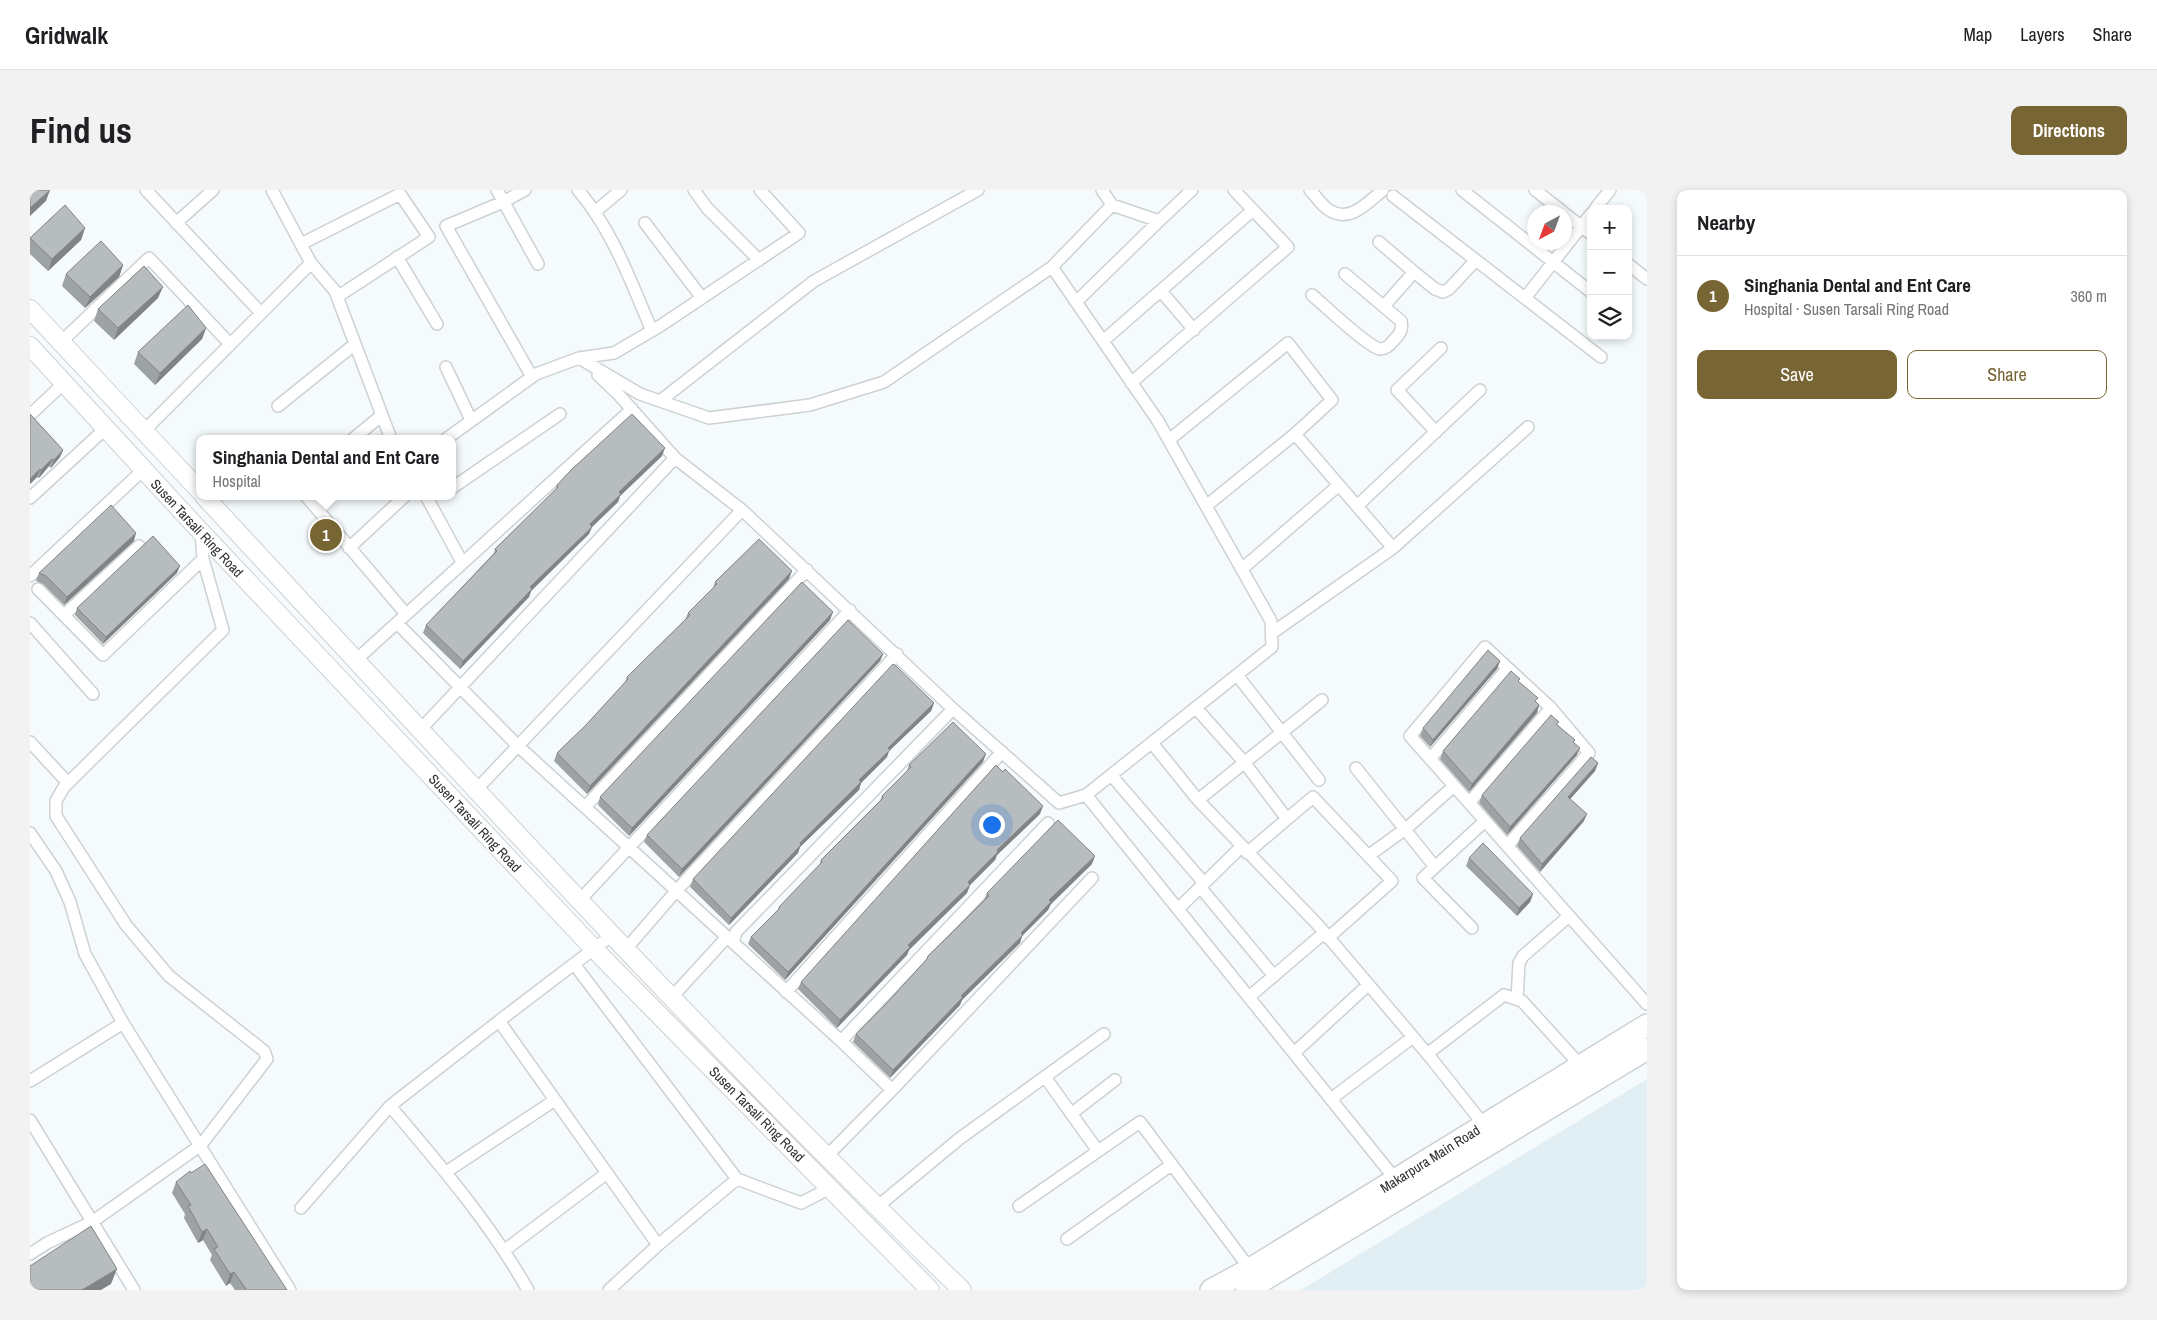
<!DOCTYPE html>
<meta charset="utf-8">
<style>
:root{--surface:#fff;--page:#f2f2f2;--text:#202124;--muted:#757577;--line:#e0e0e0;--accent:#786534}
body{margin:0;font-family:"Archivo Narrow",sans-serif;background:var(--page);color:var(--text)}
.controls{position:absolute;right:15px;top:15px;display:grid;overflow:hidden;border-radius:10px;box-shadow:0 2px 8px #0003}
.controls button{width:45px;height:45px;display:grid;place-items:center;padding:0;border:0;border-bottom:1px solid var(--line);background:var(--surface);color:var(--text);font:25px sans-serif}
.compass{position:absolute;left:1497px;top:15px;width:45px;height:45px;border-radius:50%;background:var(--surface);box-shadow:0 2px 8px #0003;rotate:221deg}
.you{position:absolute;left:961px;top:634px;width:18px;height:18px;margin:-12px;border:4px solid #fff;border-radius:50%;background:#1a73e8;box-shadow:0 0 0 8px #1a73e833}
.badge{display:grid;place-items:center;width:32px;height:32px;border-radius:50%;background:var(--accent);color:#fff;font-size:16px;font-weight:700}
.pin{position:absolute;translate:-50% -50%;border:2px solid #fff;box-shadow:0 1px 5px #0006}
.popup{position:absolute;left:166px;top:245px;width:260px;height:65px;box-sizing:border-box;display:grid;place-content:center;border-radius:10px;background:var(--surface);filter:drop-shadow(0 1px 4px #0005);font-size:16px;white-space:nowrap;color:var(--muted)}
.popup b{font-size:19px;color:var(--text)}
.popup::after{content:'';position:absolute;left:50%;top:100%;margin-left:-10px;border:10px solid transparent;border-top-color:var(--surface)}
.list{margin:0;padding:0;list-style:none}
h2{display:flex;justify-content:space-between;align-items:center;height:65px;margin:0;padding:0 20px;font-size:21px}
h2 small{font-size:16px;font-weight:400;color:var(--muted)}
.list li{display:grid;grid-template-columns:32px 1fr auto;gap:15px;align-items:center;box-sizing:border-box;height:80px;padding:0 20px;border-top:1px solid var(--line)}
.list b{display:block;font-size:19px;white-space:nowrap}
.list p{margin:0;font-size:16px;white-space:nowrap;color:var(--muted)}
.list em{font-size:16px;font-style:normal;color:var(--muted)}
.actions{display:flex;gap:10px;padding:15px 20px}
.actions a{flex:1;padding:11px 0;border:1px solid var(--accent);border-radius:10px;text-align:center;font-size:18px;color:var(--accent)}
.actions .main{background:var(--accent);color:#fff}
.icon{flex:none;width:28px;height:28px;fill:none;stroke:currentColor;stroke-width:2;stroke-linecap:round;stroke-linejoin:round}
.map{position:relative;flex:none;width:1617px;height:1100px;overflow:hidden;border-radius:10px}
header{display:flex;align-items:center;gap:30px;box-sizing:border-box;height:70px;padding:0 25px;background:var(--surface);border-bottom:1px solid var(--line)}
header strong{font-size:24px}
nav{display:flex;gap:28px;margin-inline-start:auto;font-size:18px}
.intro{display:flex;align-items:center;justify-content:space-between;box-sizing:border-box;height:120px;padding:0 30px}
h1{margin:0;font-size:35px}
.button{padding:12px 22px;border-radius:10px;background:var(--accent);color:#fff;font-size:18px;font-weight:700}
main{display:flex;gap:30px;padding:0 30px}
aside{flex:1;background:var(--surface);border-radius:10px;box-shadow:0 2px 8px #0003}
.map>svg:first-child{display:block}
.built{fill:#e1eef4}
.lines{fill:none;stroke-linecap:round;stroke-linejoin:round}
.street-casing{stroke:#cdd1d4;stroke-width:14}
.primary-casing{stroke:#cdd1d4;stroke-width:20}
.highway-casing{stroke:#cdd1d4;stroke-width:24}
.street{stroke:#fff;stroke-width:11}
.primary{stroke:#fff;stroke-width:18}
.highway{stroke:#fff;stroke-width:21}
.wall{fill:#9da2a3}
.shaded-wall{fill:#808485}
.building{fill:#b7bcbe;stroke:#808485}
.labels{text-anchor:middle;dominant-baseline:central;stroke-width:4;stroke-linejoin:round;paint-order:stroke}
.street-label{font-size:14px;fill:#2e3031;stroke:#fff}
</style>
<header>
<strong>Gridwalk</strong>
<nav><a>Map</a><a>Layers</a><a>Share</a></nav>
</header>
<div class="intro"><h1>Find us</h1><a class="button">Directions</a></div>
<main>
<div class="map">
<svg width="1617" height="1100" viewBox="0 0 1617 1100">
<rect width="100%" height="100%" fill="#f5fafd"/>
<path class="built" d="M1617,889v211h-346z"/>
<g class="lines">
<g class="street-casing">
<path id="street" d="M116,0l115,123
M242,0l39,73 24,28 56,148
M467,0l41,74
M495,0l-22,12 -57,24 86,151
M548,0c35,41 53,92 74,141
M664,0l13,18 52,52
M1072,0l10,15 -60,62 106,154 113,200 1,26 -186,148 310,385
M1280,0c6,6 12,16 19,20 21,14 39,-8 54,-20
M1432,0l129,102
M1505,0l28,22
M1363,6l208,161
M1082,15l47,16 33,-31
M1565,19l15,-19
M566,21l25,-21
M1534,23l27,21
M146,33l37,-33
M615,33l57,75
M1349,52l35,30
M271,54l99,-50 29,43 -92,60
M367,67l40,67
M1598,74l19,15
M1131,101l33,39
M1282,105c12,10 56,52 68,54 6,0 10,-4 13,-8 7,-7 10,-11 8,-20l-56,-47
M1495,108l66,-84
M1046,112l83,-81
M1354,116l30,-34 21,17 8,3 6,-3 26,-28
M1073,151l150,-131
M31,152l88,-84 81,86
M549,168l61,36 69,24 101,-13 74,-23 168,-115
M416,177l25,53
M568,185l21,20 56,63 67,52
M1101,193l157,-136 -54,-57
M630,211l154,-120 164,-91
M248,216l77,-62
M0,225l34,-32
M114,241l167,-168
M1406,242l-39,-42 44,-42
M323,249l29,-24
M416,249l90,-65 43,-16 35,-5 46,-27 139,-93 -39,-43
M1139,250l119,-97 44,57 -37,34
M422,298l108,-74
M276,306l100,118
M396,306l36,66
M0,308l75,-69
M1176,316l89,-72 98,114 -121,85
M1327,316l123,-116
M319,358l56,-52
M1363,358l135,-121
M1212,379l97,-84
M0,386l113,-106
M8,399l65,66 100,-96
M34,425l75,-69
M0,433l63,71
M367,433l121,123 209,191 -55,60
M326,470l276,-251
M1207,485l82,105
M1292,510l-124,100 120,125 112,132 54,68
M1166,518l48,54 43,57
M390,540l255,-272
M0,552l38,41
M1122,553l46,57
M1400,569l77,-90
M1326,578l79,99
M1081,585l93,108
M446,600l266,-280 211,199 106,94 27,-8
M1439,613l82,-95
M556,616l221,-236
M0,643l26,38 14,31 15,52 38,69
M1477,656l82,-93 -38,-45 -66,-61 -75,89c79,90 158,179 237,268
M1217,663l66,-56 79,84 -64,57
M1338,666l40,-29 46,-41
M1170,697l74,89
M550,710l270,-290
M1148,719l63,-62
M1442,738l-49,-50 62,-57
M582,745l-113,86 159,224 79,-66 64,24 29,-15
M596,759l51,-59 220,-236
M544,774l163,215
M756,802l216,-240
M1219,807l75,-64
M1487,809l2,-36 4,-7 46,-40
M811,851l207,-218
M1264,863l74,-68
M1397,864l77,-59 18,6 59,65
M1015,887l53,74
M0,891l93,-58 167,267
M862,900l-51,-49 -114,-104 7,2 2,-7 217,-223
M1301,909l82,-62
M360,916c50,59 100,117 138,184
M1041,924l44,-34
M0,930l104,170
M797,966l65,-66 200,-212
M416,982l109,-72
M989,1016l121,-84 110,147
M847,1017l82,-68 145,-105
M271,1018l89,-102 109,-85
M1037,1049l104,-74
M475,1060l102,-77
M0,1064l17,-11 45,-21 109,-77 66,-86 -3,-8 -95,-75 -43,-51 -70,-109v-15l8,-14 159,-157 -20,-71 -2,-27
M579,1100l49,-45"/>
</g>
<g class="primary-casing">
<path id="primary" d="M0,119l170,182
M0,156l171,186 393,417 336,341
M174,306c249,269 495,540 758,794"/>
</g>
<g class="highway-casing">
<path id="highway" d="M1181,1100l39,-21 397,-244
M1217,1100l400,-241"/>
</g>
<use href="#street" class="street"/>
<use href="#primary" class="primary"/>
<use href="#highway" class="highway"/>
</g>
<path class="wall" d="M55,38l-4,12 -33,31 -18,-17v-16z
M93,75l-4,12 -34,31 -23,-22 4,-12z
M128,108l-44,42 -20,-19 4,-12z
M176,138l-4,11 -47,46 -21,-21 4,-12z
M0,224l33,36 -3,7 -9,11 -2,-2 -10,12 -2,-1 -7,7z
M632,266l-42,40 -2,6 -26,25 -3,7 -58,57 -2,6 -69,72 -37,-36 3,-8 68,-72 1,-4 60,-58 2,-6z
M285,335l23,9 -3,8 -7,7 -16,-16z
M104,351l-70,64 -21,-21 -7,-3 3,-8z
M147,383l-74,71 -28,-29 2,-7z
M759,389l-202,215 -33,-33 3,-8 29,-28 39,-42 2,-6 58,-57 3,-7 25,-25 2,-6z
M800,430l-201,216 -31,-31 2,-8z
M853,464l-3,7 -201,216 -35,-35 3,-7z
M1470,471l-3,8 -67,78 -10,-11 3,-8z
M1489,492l17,21 3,2 -2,8 -68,79 -29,-33 3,-8z
M904,513l-3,8 -42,40 -2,6 -26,26 -2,7 -59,57 -2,6 -69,72 -39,-38 3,-8z
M1527,535l18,15 -1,2 3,13 -70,80 -28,-32 3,-8z
M953,572l-198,218 -37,-36 3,-7 26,-26 2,-4 40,-41 2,-6 59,-59 2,-5 25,-25 2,-6z
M1568,573l-3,8 -25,28 14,22 -44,51 -23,-26 3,-8z
M1010,624l-43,41 -2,5 -25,25 -3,8 -58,57 -2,5 -70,73 -39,-39 3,-7z
M1439,668l64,36 -3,8 -13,14 -51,-50z
M1062,674l-41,40 -3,6 -26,26 -2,7 -58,57 -2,5 -70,73 -37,-36 3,-8 29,-29 41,-44 2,-5 56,-56 3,-7z
M146,992l111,108h-52l-5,-7 -4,3 -16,-26 2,-5 -9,-15 -5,3 -14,-25 1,-4 -13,-21z"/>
<path class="shaded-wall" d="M20,0l-4,11 -16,15v-8z
M55,38l-4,12 -33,31 4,-12z
M93,75l-4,12 -34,31 5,-11z
M133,97l-5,11 -44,42 4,-12z
M176,138l-4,11 -47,46 5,-12z
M635,258l-3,8 -42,40 -2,6 -26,25 -3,7 -58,57 -2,6 -69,72 3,-8 67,-74 60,-63 29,-32z
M33,260l-3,7 -9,11 3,-8z
M22,269l-3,7 -10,12 2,-8z
M10,279l-3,8 -7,7v-5z
M106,343l-2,8 -70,64 3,-8z
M308,344l-3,8 -7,7 3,-8z
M150,376l-3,7 -74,71 3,-7z
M762,381l-3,8 -202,215 3,-8z
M803,422l-3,8 -201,216 3,-8z
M853,464l-3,7 -201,216 3,-8z
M1470,471l-3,8 -67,78 3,-7z
M904,513l-3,8 -42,40 -2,6 -26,26 -2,7 -59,57 -2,6 -69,72 2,-7 69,-75 59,-63 29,-32z
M1509,515l-2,8 -68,79 3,-8z
M1550,558l-3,7 -70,80 3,-8z
M956,564l-3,8 -198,218 3,-8z
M1568,573l-3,8 -30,34 3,-8z
M1013,616l-3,8 -43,41 -2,5 -25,25 -3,8 -58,57 -2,5 -70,73 3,-8 68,-75 60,-63 29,-32z
M1557,624l-3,7 -44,51 2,-8z
M1065,666l-3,8 -41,40 -3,6 -26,26 -2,7 -58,57 -2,5 -70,73 3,-8 68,-74 60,-63 28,-33z
M1503,704l-3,8 -13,14 2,-8z
M177,1039l-4,11 -5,3 4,-11z
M87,1079l-6,15 -10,6h-19z
M204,1082l-4,11 -4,3 4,-12z"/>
<path class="building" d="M0,0h20l-20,18z
M35,15l20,23 -33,31 -22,-21z
M71,51l22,24 -33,32 -24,-23z
M114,76l19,21 -45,41 -20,-19z
M158,115l18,23 -46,45 -22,-21z
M0,224l33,36 -9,10 -2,-1 -11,11 -1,-1 -10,10z
M602,224l33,34 -46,44 2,2 -31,30 2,3 -62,60 2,2 -69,72 -37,-36 71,-74 -2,-2 63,-62 -1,-2 14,-15z
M81,315l25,28 -69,64 -21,-21 -7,-3z
M294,327l14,17 -7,7 -16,-16z
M123,346l27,30 -74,71 -29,-29z
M729,349l33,32 -202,215 -33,-33 29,-28 42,-46 -1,-2 63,-62 -2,-2 29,-29 -2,-2z
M772,392l31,30 -201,216 -32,-31z
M818,430l35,34 -201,215 -35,-34z
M1458,460l12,11 -67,79 -10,-12z
M863,474l4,3 37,36 -46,45 2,2 -31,30 2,2 -61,61 1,2 -70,73 -38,-39z
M1481,481l9,8 -2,2 20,17 -3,3 4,4 -67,79 -29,-33z
M1521,525l8,7 -3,2 19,16 -2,2 7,6 -70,79 -28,-32z
M923,532l33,32 -198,218 -37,-35 29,-29 -1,-1 43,-45 -1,-2 62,-62 -1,-2 29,-29 -2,-2z
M1561,567l7,6 -30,34 19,17 -45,50 -22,-26z
M966,575l7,7 2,-3 38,37 -46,44 1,2 -30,30 2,3 -62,60 2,2 -70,73 -39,-38z
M1028,630l37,36 -46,44 2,2 -30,31 2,2 -62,61 2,1 -70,73 -37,-36 29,-29 42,-46 1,-3 61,-60 -2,-3z
M1453,653l50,51 -14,14 -50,-50z
M175,974l82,126h-42l1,-1 -12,-17 -4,2 -16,-25 4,-2 -11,-18 -5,3 -14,-26 3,-1 -15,-23 14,-11 1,2z
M61,1036l26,43 -35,21h-52v-24z"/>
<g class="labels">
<g class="street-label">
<text transform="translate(167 338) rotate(47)">Susen Tarsali Ring Road</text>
<text transform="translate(445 633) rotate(47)">Susen Tarsali Ring Road</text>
<text transform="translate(727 924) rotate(45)">Susen Tarsali Ring Road</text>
<text transform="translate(1400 969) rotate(-32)">Makarpura Main Road</text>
</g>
</g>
</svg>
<div class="controls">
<button>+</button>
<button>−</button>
<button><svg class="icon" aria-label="layers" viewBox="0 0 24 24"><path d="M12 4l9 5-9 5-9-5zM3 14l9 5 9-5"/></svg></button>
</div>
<svg class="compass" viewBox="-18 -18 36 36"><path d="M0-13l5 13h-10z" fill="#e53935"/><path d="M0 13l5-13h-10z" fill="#757577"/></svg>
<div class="you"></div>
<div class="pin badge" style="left:296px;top:345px">1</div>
<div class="popup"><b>Singhania Dental and Ent Care</b>Hospital</div>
</div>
<aside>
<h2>Nearby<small></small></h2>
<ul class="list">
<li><span class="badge">1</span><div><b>Singhania Dental and Ent Care</b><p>Hospital · Susen Tarsali Ring Road</p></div><em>360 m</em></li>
</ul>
<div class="actions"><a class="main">Save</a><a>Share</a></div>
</aside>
</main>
